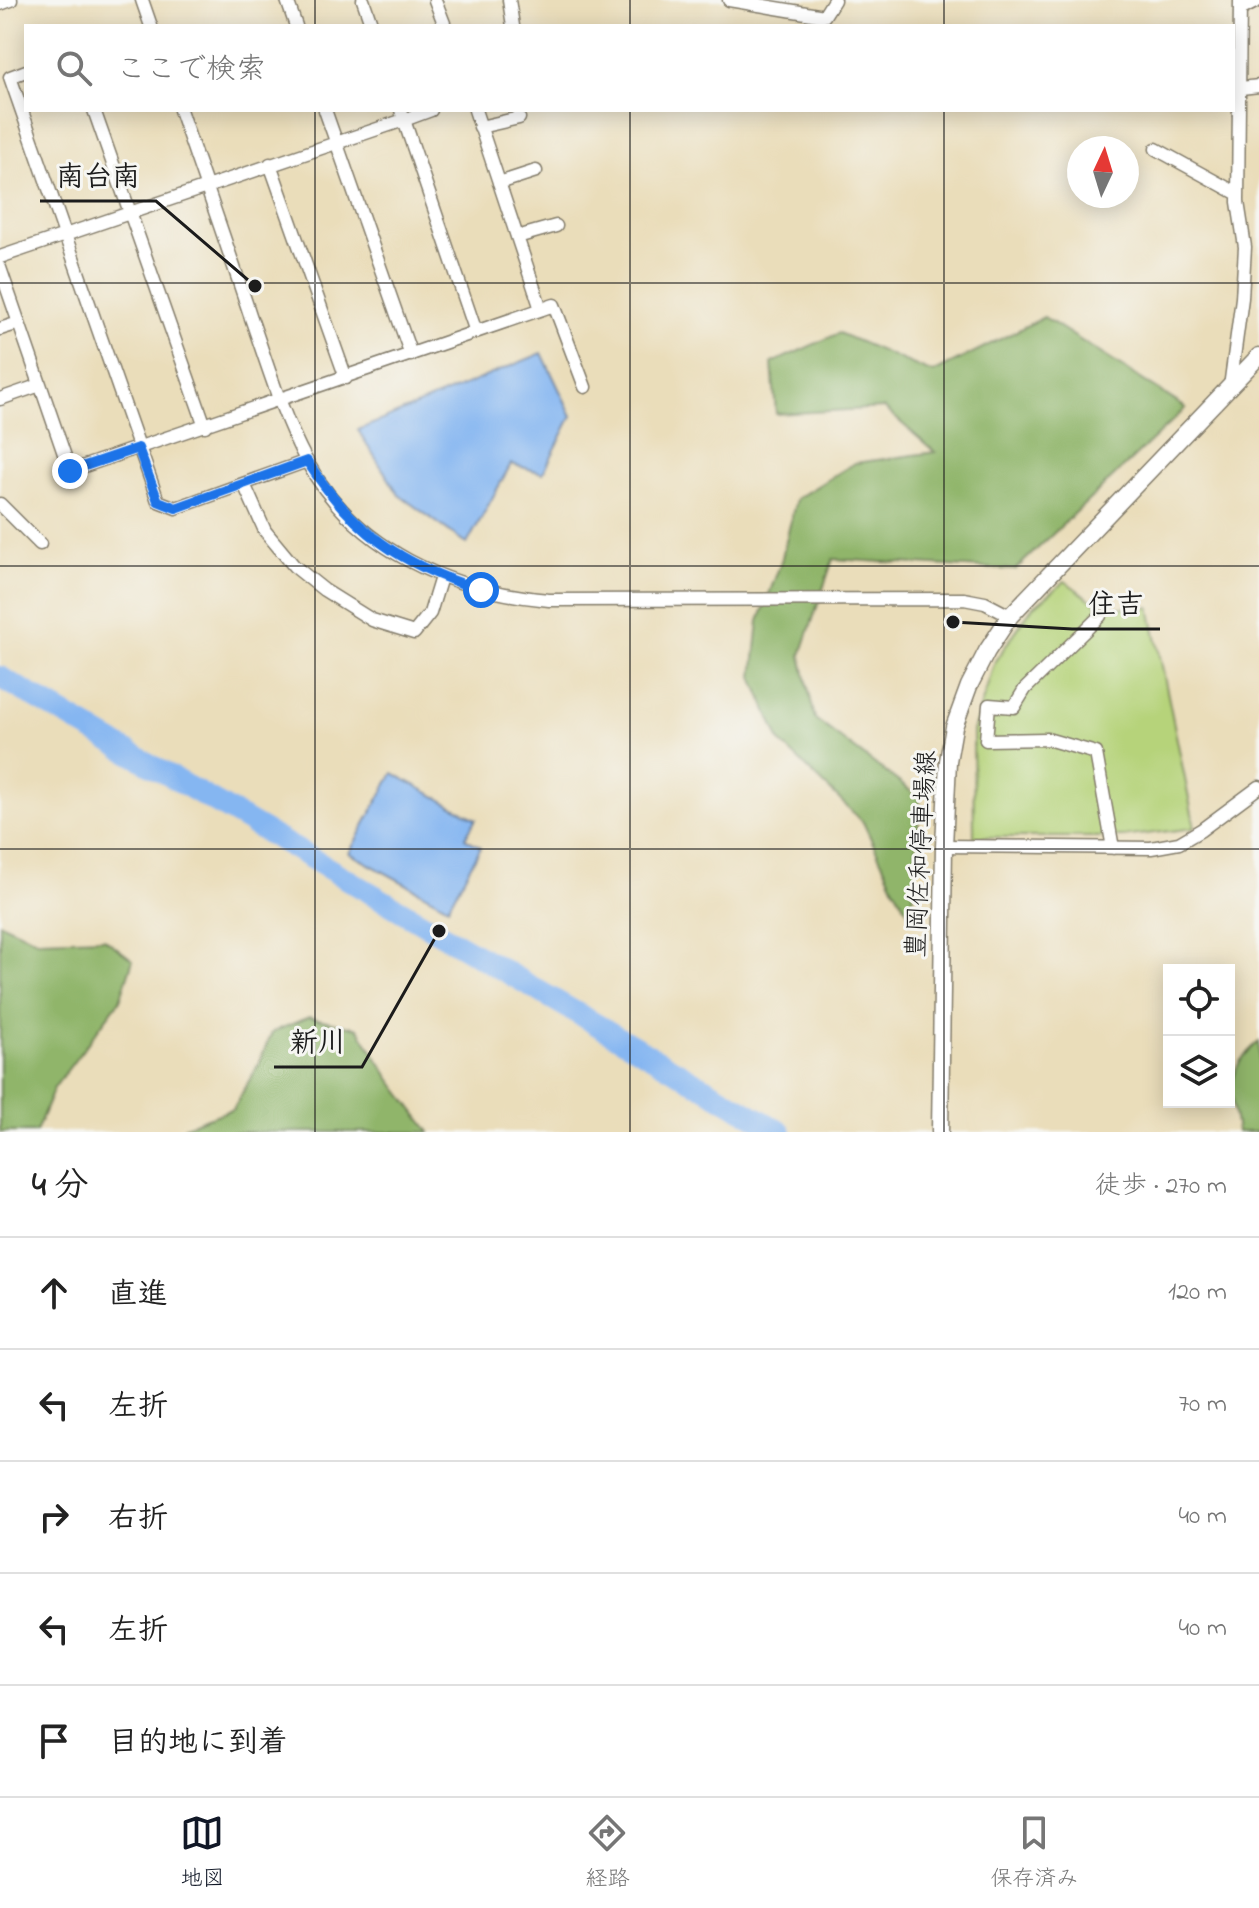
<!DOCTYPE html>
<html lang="ja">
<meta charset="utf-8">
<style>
:root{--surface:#fff;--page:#f6f6f6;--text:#222;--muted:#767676;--line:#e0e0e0;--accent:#111827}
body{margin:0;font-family:"Indie Flower","Klee One",sans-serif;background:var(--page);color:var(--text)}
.controls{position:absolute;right:24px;bottom:24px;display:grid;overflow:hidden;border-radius:0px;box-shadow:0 4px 20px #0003}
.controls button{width:72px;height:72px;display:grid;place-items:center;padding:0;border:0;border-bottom:2px solid var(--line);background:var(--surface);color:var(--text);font:40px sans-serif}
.compass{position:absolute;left:1067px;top:136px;width:72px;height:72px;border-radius:50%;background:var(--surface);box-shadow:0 4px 20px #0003;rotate:4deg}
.stop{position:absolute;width:24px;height:24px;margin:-18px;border:6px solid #1a73e8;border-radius:50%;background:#fff}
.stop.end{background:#1a73e8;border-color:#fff;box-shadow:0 2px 8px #0008}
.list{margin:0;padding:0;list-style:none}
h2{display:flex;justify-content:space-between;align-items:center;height:104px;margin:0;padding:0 32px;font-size:34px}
h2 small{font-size:26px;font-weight:400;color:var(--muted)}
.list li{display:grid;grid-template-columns:52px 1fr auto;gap:24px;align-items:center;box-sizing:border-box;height:112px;padding:0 32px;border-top:2px solid var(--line)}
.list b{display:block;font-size:30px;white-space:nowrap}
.list em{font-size:26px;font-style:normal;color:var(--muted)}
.icon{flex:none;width:44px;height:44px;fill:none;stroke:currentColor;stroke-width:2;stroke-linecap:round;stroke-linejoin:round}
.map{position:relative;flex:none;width:1259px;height:1132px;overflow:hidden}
.search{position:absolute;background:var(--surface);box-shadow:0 4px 20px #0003;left:24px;right:24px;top:24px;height:88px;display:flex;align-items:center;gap:20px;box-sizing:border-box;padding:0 28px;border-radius:0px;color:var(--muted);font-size:30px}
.sheet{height:664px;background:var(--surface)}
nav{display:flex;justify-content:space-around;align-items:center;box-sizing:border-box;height:112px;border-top:2px solid var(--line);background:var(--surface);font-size:22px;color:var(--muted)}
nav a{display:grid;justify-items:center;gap:4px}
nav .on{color:var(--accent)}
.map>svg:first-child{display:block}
.green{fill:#b6d37a;stroke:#69784b;stroke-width:2}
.forest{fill:#90b56a;stroke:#566843;stroke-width:2}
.water{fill:#85b6f1;stroke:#506986;stroke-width:2}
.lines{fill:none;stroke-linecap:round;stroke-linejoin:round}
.river{stroke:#85b6f1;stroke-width:22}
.minor-casing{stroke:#837c6b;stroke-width:15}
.major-casing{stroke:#837c6b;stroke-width:19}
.minor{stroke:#fff;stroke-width:12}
.major{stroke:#fff;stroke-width:16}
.route{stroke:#1a73e8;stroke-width:10}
.grid{fill:none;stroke:#1c1c1c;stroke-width:2;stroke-opacity:0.55}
.labels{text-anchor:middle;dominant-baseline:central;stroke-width:6;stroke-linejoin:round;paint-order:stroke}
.street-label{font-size:26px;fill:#1c1c1c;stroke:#f6f6f2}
.leader{fill:none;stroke:#1c1c1c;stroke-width:3}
.callout-dot{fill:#1c1c1c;stroke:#f6f6f2;stroke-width:3}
.callout-label{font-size:28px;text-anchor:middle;font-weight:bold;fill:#1c1c1c;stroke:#f6f6f2;stroke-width:6;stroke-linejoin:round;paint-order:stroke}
</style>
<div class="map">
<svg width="1259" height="1132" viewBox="0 0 1259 1132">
<rect width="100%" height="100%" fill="#f6f6f2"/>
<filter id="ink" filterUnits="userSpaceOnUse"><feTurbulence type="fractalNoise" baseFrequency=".0125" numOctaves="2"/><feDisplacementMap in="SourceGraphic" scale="16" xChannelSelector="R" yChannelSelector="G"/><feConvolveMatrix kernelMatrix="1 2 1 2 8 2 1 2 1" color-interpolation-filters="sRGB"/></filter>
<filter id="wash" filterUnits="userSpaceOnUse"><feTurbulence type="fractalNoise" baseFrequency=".006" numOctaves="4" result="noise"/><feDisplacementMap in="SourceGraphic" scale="32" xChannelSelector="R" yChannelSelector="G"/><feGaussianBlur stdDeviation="1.8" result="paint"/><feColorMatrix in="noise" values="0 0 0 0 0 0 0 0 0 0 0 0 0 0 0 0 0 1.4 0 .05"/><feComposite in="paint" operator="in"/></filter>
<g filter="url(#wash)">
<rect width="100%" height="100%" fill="#eaddba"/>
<path class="green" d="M1065,581l37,27 48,-1 45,221 -73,9h-148l-1,-106 22,-70 37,-53z"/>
<path class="forest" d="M1044,317l142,91 -171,162 -182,-11 -32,96 14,64 105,79 -8,120 -17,-28 -32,-68 -83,-80 -27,-65 6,-56 22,-59 15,-63 59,-36 80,-11 -51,-44 -108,6 -4,-51 67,-30 94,40z
M0,923l37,17 67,-2 29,22 -13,40 -66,88 -18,44h-36z
M309,1017l49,11 33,52 39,52h-249l4,-6 48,-17 25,-44 14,-33z
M1259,1042v90h-22c-6,-39 -14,-62 22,-90z"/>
<path class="water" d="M542,353l30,63 -29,57 -32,-9 -44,80 -68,-49 -41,-65z
M393,773l83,46 -11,19 16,9 -33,60 -99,-54z"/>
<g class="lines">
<path class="river" d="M0,677l781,455"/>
</g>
</g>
<g filter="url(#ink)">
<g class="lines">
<g class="minor-casing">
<path id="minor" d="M142,0l9,26
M287,0l9,26
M363,0l9,26
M435,0l10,26
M509,0l4,26
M729,0l95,16 10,-16
M0,4l11,-4
M1240,10l19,-10
M26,71l-16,6 148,424 18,7 131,-47
M1241,88l18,-2
M94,110l111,316
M180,110c24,69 48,138 71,208 17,48 31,97 55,142 50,91 144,131 243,140l415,-1 21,4 25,13
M325,110l86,245
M431,110l-27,10 72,212
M475,110l66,199
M480,127l39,-9
M1156,149l82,45
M270,164l76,214
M499,183l37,-12
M517,237l39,-11
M0,257l404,-137 -3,-10
M0,268l70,203 484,-166 31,82
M0,329l19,-6
M1230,387l12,-89 3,-51 -7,-45 2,-202
M0,399l40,-14
M244,484l21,47 29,35 30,24 48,30 42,13 16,-20 11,-36
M0,504l40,40
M1100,616l-75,73 -11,18 -25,-2 -3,35 61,-1 49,14 17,95
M944,846l207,2 28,-5 22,-13 58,-43"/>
</g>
<g class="major-casing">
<path id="major" d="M940,1132l4,-286 4,-85 6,-34 15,-41 18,-35 23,-35 249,-260"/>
</g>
<use href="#minor" class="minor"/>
<use href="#major" class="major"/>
</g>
</g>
<g class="lines" filter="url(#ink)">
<path class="route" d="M70,471l68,-23 20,53 18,7 131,-47c46,71 94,104 174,129"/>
</g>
<path class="grid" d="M315,0v26M630,0v26M944,0v26M315,110v1022M630,110v1022M944,110v1022M0,283h1259M0,566h1259M0,849h1259"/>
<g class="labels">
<g class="street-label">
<text transform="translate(923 854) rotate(-87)">豊岡佐和停車場線</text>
</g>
</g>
<path class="leader" d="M255 286L156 201H40M953 622L1072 629H1160M439 931L362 1067H274"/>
<g class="callout-dot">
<circle cx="255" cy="286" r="8"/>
<circle cx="953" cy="622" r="8"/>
<circle cx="439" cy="931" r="8"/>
</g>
<g class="callout-label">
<text x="98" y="185">南台南</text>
<text x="1116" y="613">住吉</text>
<text x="318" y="1051">新川</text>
</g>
</svg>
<div class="controls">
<button><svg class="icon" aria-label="locate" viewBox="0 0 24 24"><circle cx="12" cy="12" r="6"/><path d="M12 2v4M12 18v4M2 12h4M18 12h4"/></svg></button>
<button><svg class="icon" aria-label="layers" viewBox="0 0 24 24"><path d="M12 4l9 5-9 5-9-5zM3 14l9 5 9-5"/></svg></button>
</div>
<svg class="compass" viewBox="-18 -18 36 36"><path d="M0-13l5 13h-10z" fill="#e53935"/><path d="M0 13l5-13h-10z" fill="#767676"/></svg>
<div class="stop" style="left:481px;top:590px"></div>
<div class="stop end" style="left:70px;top:471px"></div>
<div class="search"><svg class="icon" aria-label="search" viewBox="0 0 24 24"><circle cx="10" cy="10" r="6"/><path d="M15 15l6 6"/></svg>ここで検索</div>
</div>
<section class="sheet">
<h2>4 分<small>徒歩 · 270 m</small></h2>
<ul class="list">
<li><svg class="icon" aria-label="ahead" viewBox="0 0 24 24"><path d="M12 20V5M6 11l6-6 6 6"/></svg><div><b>直進</b></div><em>120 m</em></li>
<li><svg class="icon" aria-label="left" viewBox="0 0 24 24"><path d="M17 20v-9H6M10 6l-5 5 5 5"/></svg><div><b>左折</b></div><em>70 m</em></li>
<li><svg class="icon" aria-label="right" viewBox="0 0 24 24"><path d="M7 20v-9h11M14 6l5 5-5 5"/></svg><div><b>右折</b></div><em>40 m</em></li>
<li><svg class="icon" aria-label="left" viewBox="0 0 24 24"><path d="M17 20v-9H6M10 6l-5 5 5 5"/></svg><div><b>左折</b></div><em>40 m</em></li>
<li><svg class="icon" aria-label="arrive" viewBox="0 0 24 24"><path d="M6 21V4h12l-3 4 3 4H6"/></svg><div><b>目的地に到着</b></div></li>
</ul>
</section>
<nav>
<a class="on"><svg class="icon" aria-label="map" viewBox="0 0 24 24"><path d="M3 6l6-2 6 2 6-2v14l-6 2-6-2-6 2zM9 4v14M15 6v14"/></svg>地図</a>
<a><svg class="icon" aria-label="directions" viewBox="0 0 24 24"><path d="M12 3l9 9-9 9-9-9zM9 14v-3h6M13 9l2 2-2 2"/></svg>経路</a>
<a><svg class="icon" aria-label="saved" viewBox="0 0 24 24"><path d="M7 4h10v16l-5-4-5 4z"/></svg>保存済み</a>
</nav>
